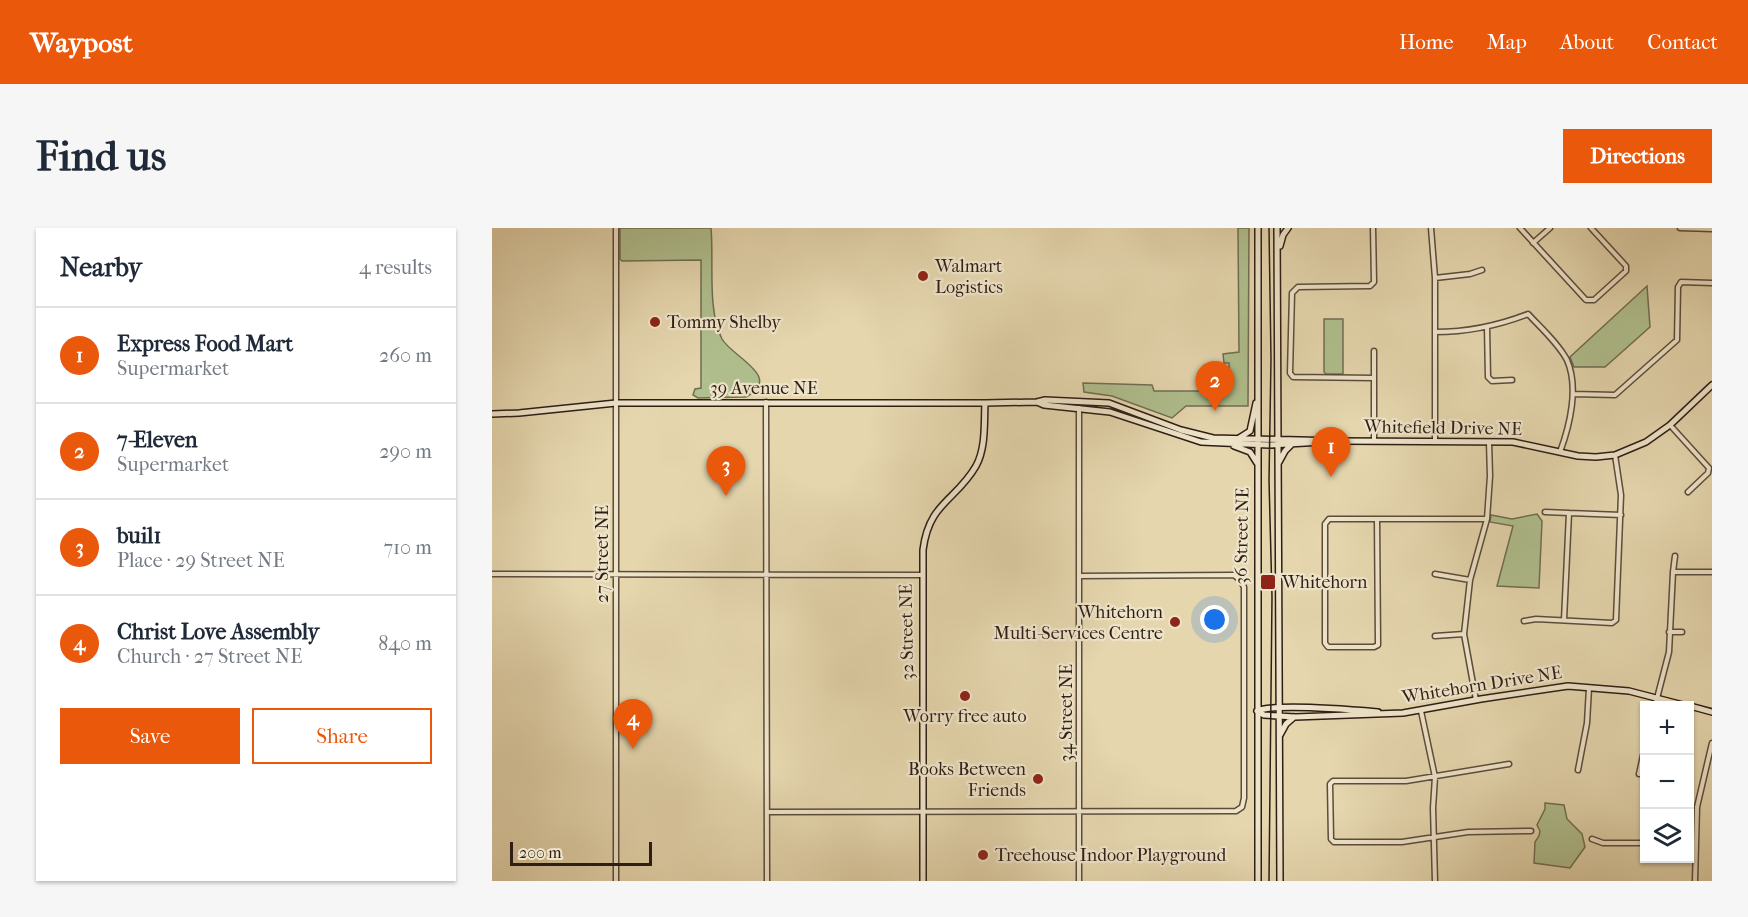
<!DOCTYPE html>
<meta charset="utf-8">
<style>
:root{--surface:#fff;--page:#f6f6f7;--text:#1f2937;--muted:#747a83;--line:#e0e1e3;--accent:#ea580c}
body{margin:0;font-family:"IM FELL French Canon",serif;background:var(--page);color:var(--text)}
.controls{position:absolute;right:18px;bottom:18px;display:grid;overflow:hidden;border-radius:0px;box-shadow:0 2px 4px #0004}
.controls button{width:54px;height:54px;display:grid;place-items:center;padding:0;border:0;border-bottom:2px solid var(--line);background:var(--surface);color:var(--text);font:30px sans-serif}
.scale{position:absolute;left:18px;bottom:15px;width:142px;box-sizing:border-box;padding-left:6px;border:3px solid #2f1e15;border-top:0;font-size:16px;line-height:21px;white-space:nowrap;color:#2f1e15;-webkit-text-stroke:4px #eee4ca;paint-order:stroke}
.you{position:absolute;left:723px;top:392px;width:21px;height:21px;margin:-15px;border:4px solid #fff;border-radius:50%;background:#1a73e8;box-shadow:0 0 0 9px #1a73e833}
.badge{display:grid;place-items:center;width:39px;height:39px;border-radius:50%;background:var(--accent);color:#fff;font-size:20px;font-weight:700}
.pin{position:absolute;translate:-50% -50px;filter:drop-shadow(0 2px 3px #0008)}
.pin::after{content:'';position:absolute;top:32px;width:21px;height:18px;background:inherit;clip-path:polygon(0 0,100% 0,50% 100%)}
.list{margin:0;padding:0;list-style:none}
h2{display:flex;justify-content:space-between;align-items:center;height:78px;margin:0;padding:0 24px;font-size:26px}
h2 small{font-size:20px;font-weight:400;color:var(--muted)}
.list li{display:grid;grid-template-columns:39px 1fr auto;gap:18px;align-items:center;box-sizing:border-box;height:96px;padding:0 24px;border-top:2px solid var(--line)}
.list b{display:block;font-size:22px;white-space:nowrap}
.list p{margin:0;font-size:20px;white-space:nowrap;color:var(--muted)}
.list em{font-size:20px;font-style:normal;color:var(--muted)}
.actions{display:flex;gap:12px;padding:18px 24px}
.actions a{flex:1;padding:14px 0;border:2px solid var(--accent);border-radius:0px;text-align:center;font-size:21px;color:var(--accent)}
.actions .main{background:var(--accent);color:#fff}
.icon{flex:none;width:33px;height:33px;fill:none;stroke:currentColor;stroke-width:2;stroke-linecap:round;stroke-linejoin:round}
.map{position:relative;flex:none;width:1220px;height:653px;overflow:hidden;border-radius:0px}
header{display:flex;align-items:center;gap:36px;box-sizing:border-box;height:84px;padding:0 30px;background:var(--accent);color:#fff}
header strong{font-size:28px}
nav{display:flex;gap:33px;margin-inline-start:auto;font-size:21px}
.intro{display:flex;align-items:center;justify-content:space-between;box-sizing:border-box;height:144px;padding:0 36px}
h1{margin:0;font-size:42px}
.button{padding:15px 27px;border-radius:0px;background:var(--accent);color:#fff;font-size:21px;font-weight:700}
main{display:flex;gap:36px;padding:0 36px}
aside{flex:1;background:var(--surface);border-radius:0px;box-shadow:0 2px 4px #0004}
.map>svg:first-child{display:block}
.green{fill:#b0bf8e;stroke:#706e52;stroke-width:1.5}
.lines{fill:none;stroke-linecap:round;stroke-linejoin:round}
.street-casing{stroke:#5c4c3b;stroke-width:7}
.secondary-casing{stroke:#2f1e15;stroke-width:8}
.street{stroke:#eee4ca;stroke-width:4}
.secondary{stroke:#eee4ca;stroke-width:5}
.tram{stroke:#2f1e15;stroke-width:1.5}
.poi-dot{fill:#8f2418;stroke:#eee4ca;stroke-width:2}
.labels{text-anchor:middle;dominant-baseline:central;stroke-width:4.5;stroke-linejoin:round;paint-order:stroke}
.poi-label{font-size:18px;fill:#2f1e15;stroke:#eee4ca;text-anchor:start}
.street-label{font-size:18px;fill:#2f1e15;stroke:#eee4ca}
</style>
<header>
<strong>Waypost</strong>
<nav><a>Home</a><a>Map</a><a>About</a><a>Contact</a></nav>
</header>
<div class="intro"><h1>Find us</h1><a class="button">Directions</a></div>
<main>
<aside>
<h2>Nearby<small>4 results</small></h2>
<ul class="list">
<li><span class="badge">1</span><div><b>Express Food Mart</b><p>Supermarket</p></div><em>260 m</em></li>
<li><span class="badge">2</span><div><b>7-Eleven</b><p>Supermarket</p></div><em>290 m</em></li>
<li><span class="badge">3</span><div><b>buil1</b><p>Place · 29 Street NE</p></div><em>710 m</em></li>
<li><span class="badge">4</span><div><b>Christ Love Assembly</b><p>Church · 27 Street NE</p></div><em>840 m</em></li>
</ul>
<div class="actions"><a class="main">Save</a><a>Share</a></div>
</aside>
<div class="map">
<svg width="1220" height="653" viewBox="0 0 1220 653">
<rect width="100%" height="100%" fill="#e5d6ae"/>
<filter id="stains"><feTurbulence type="fractalNoise" baseFrequency=".00333" numOctaves="4"/><feColorMatrix values="0 0 0 0 .2 0 0 0 0 .09 0 0 0 0 .02 0 0 0 .5 -.17"/></filter>
<radialGradient id="worn" r=".72"><stop offset=".6" stop-color="#630" stop-opacity="0"/><stop offset="1" stop-color="#630" stop-opacity=".3"/></radialGradient>
<path class="green" d="M128,0h91c3,34 -4,82 11,111 10,18 62,38 24,58l-48,1 -5,-3 2,-6 6,-1v-128l-79,1 -2,-2z
M746,0h11l-1,178h-62l-14,12 -60,-22 -28,-4 -1,-9 69,2 2,6h76l-1,-28h-5l-1,-9 16,-2z
M1155,58l3,41 -45,40h-31l-4,-10z
M832,91h19v55h-17l-2,-2z
M1045,286l5,7 -3,67 -42,-2 16,-60 -23,-4 1,-7 21,4z
M1053,575l19,2 3,14 15,15 3,13 -15,21 -36,-5 1,-21 4,-6 1,-5 -3,-6 8,-16z"/>
<g class="lines">
<g class="street-casing">
<path id="street" d="M124,0v653
M881,0l1,54 -4,4 -72,1 -6,6 -2,80 3,4 81,1
M939,0l4,50v162
M1028,0l66,72h8l32,-29v-5l-35,-38
M1188,0l32,1
M1041,15l17,-15
M943,50l35,-4 12,-4
M995,99l1,50 4,4 20,-1
M943,104c33,0 62,-6 93,-18 13,14 30,29 39,46 12,27 3,65 -7,92
M1081,166l42,1 62,-55 1,-53 3,-5 31,1
M274,174l1,479
M1178,197l39,43 -1,5 -20,19
M882,213v-90
M1053,284l24,1
M885,291l1,126 -4,2h-46l-3,-4v-119l4,-5h158
M1181,344l2,-16
M0,346l429,1
M943,346l35,6
M1072,392l5,-107 52,2
M1032,393l12,-2 76,4 4,-3 5,-125 -6,-40
M1177,404h13
M943,408l29,-2
M984,472l-12,-66 6,-54 17,-61 3,-43 -1,-34
M1163,478l14,-54 4,-80h39
M929,483l14,66 -2,31 2,73
M1017,536l-103,17h-73l-3,3 1,55 3,3h68l66,-10 63,-1
M1086,542l9,-47 2,-35
M1147,546l5,-23
M275,584l469,-1 6,-4 2,-9v-211l-4,-7 -6,-5 -155,1
M1100,611l11,4h41
M1198,617l5,-1
M587,653v-473
M1203,653l2,-74 15,-64"/>
</g>
<g class="secondary-casing">
<path id="secondary" d="M766,0v653
M785,0l3,653
M788,18l3,-11 5,-7
M545,174l7,3 66,7 91,30 68,3 54,-3
M0,186l27,-1 97,-10h369l52,-1 8,-2 64,3 72,27 32,8 126,3 174,1 65,14 18,1 19,-2 31,-13 24,-17 42,-40
M747,210l11,-7 6,-28
M742,218l16,6 7,11
M787,234l6,-11 6,-6
M1198,478l22,6
M765,483l7,4 31,2 108,-4 78,-14 87,-13 61,5 58,15
M765,483c18,-8 98,-1 121,1
M788,507l6,-11 8,-7
M431,653v-331c6,-48 33,-49 53,-84 10,-18 8,-43 9,-63"/>
</g>
<use href="#street" class="street"/>
<use href="#secondary" class="secondary"/>
<path class="tram" d="M777,0l2,131 -2,121 3,117 -3,284"/>
</g>
<g class="poi-dot">
<circle cx="431" cy="48" r="6"/>
<circle cx="163" cy="94" r="6"/>
<rect x="768" y="346" width="16" height="16" rx="3"/>
<circle cx="683" cy="394" r="6"/>
<circle cx="473" cy="468" r="6"/>
<circle cx="546" cy="551" r="6"/>
<circle cx="491" cy="627" r="6"/>
</g>
<g class="labels">
<g class="poi-label">
<text x="443" y="38">Walmart<tspan x="443" dy="21">Logistics</tspan></text>
<text x="175" y="94">Tommy Shelby</text>
<text x="790" y="354">Whitehorn</text>
<text x="671" y="384" text-anchor="end">Whitehorn<tspan x="671" dy="21">Multi-Services Centre</tspan></text>
<text x="473" y="488" text-anchor="middle">Worry free auto</text>
<text x="534" y="541" text-anchor="end">Books Between<tspan x="534" dy="21">Friends</tspan></text>
<text x="503" y="627">Treehouse Indoor Playground</text>
</g>
<g class="street-label">
<text x="272" y="160">39 Avenue NE</text>
<text transform="translate(951 200) rotate(1)">Whitefield Drive NE</text>
<text transform="translate(750 308) rotate(-89)">36 Street NE</text>
<text transform="translate(110 326) rotate(-90)">27 Street NE</text>
<text transform="translate(415 404) rotate(-91)">32 Street NE</text>
<text transform="translate(990 457) rotate(-9)">Whitehorn Drive NE</text>
<text transform="translate(574 485) rotate(-90)">34 Street NE</text>
</g>
</g>
<rect width="100%" height="100%" filter="url(#stains)"/>
<rect width="100%" height="100%" fill="url(#worn)"/>
</svg>
<div class="controls">
<button>+</button>
<button>−</button>
<button><svg class="icon" aria-label="layers" viewBox="0 0 24 24"><path d="M12 4l9 5-9 5-9-5zM3 14l9 5 9-5"/></svg></button>
</div>
<div class="scale">200 m</div>
<div class="you"></div>
<div class="pin badge" style="left:839px;top:249px">1</div>
<div class="pin badge" style="left:723px;top:183px">2</div>
<div class="pin badge" style="left:234px;top:268px">3</div>
<div class="pin badge" style="left:141px;top:521px">4</div>
</div>
</main>
